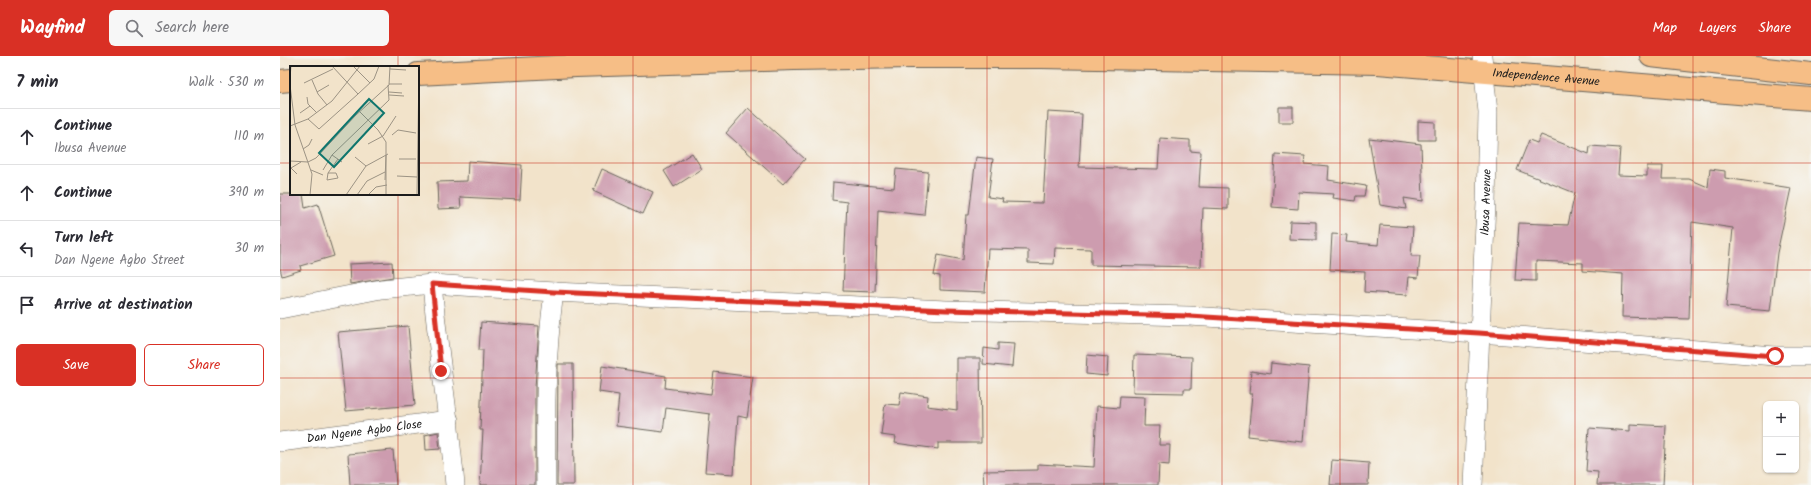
<!DOCTYPE html>
<meta charset="utf-8">
<style>
:root{--surface:#fff;--page:#f7f7f7;--text:#2b2b33;--muted:#7c7c81;--line:#e1e1e2;--accent:#d93025}
body{margin:0;font-family:Kalam,sans-serif;background:var(--page);color:var(--text)}
.controls{position:absolute;right:12px;bottom:12px;display:grid;overflow:hidden;border-radius:6px;box-shadow:0 1px 3px #0004}
.controls button{width:36px;height:36px;display:grid;place-items:center;padding:0;border:0;border-bottom:1px solid var(--line);background:var(--surface);color:var(--text);font:20px sans-serif}
.stop{position:absolute;width:12px;height:12px;margin:-9px;border:3px solid #d93025;border-radius:50%;background:#fff}
.stop.end{background:#d93025;border-color:#fff;box-shadow:0 1px 4px #0008}
.list{margin:0;padding:0;list-style:none}
h2{display:flex;justify-content:space-between;align-items:center;height:52px;margin:0;padding:0 16px;font-size:17px}
h2 small{font-size:13px;font-weight:400;color:var(--muted)}
.list li{display:grid;grid-template-columns:26px 1fr auto;gap:12px;align-items:center;box-sizing:border-box;height:56px;padding:0 16px;border-top:1px solid var(--line)}
.list b{display:block;font-size:15px;white-space:nowrap}
.list p{margin:0;font-size:13px;white-space:nowrap;color:var(--muted)}
.list em{font-size:13px;font-style:normal;color:var(--muted)}
.actions{display:flex;gap:8px;padding:12px 16px}
.actions a{flex:1;padding:9px 0;border:1px solid var(--accent);border-radius:6px;text-align:center;font-size:14px;color:var(--accent)}
.actions .main{background:var(--accent);color:#fff}
.icon{flex:none;width:22px;height:22px;fill:none;stroke:currentColor;stroke-width:2;stroke-linecap:round;stroke-linejoin:round}
.map{position:relative;flex:none;width:1531px;height:429px;overflow:hidden}
header{display:flex;align-items:center;gap:24px;box-sizing:border-box;height:56px;padding:0 20px;background:var(--accent);color:#fff}
header strong{font-size:19px}
nav{display:flex;gap:22px;margin-inline-start:auto;font-size:14px}
.search{width:280px;height:36px;background:var(--page);display:flex;align-items:center;gap:10px;box-sizing:border-box;padding:0 14px;border-radius:6px;color:var(--muted);font-size:15px}
main{display:flex}
aside{flex:1;background:var(--surface)}
.map>svg:first-child{display:block}
.building{fill:#cd9caf}
.lines{fill:none;stroke-linecap:round;stroke-linejoin:round}
.minor-casing{stroke:#676259;stroke-width:20}
.primary-casing{stroke:#676259;stroke-width:24}
.minor{stroke:#fff;stroke-width:19}
.primary{stroke:#f6be86;stroke-width:22}
.route{stroke:#d93025;stroke-width:5}
.grid{fill:none;stroke:#c8321e;stroke-width:1;stroke-opacity:0.55}
.labels{text-anchor:middle;dominant-baseline:central;stroke-width:3;stroke-linejoin:round;paint-order:stroke}
.street-label{font-size:12px;fill:#1c1c1c;stroke:#f6f6f2}
.inset-road{fill:none;stroke:#9c9384;stroke-width:1}
.view{fill:#0f766e;fill-opacity:0.15;stroke:#0f766e;stroke-width:2}
.inset-edge{fill:none;stroke:#1c1c1c;stroke-width:2}
</style>
<header>
<strong>Wayfind</strong>
<div class="search"><svg class="icon" aria-label="search" viewBox="0 0 24 24"><circle cx="10" cy="10" r="6"/><path d="M15 15l6 6"/></svg>Search here</div>
<nav><a>Map</a><a>Layers</a><a>Share</a></nav>
</header>
<main>
<aside>
<h2>7 min<small>Walk · 530 m</small></h2>
<ul class="list">
<li><svg class="icon" aria-label="ahead" viewBox="0 0 24 24"><path d="M12 20V5M6 11l6-6 6 6"/></svg><div><b>Continue</b><p>Ibusa Avenue</p></div><em>110 m</em></li>
<li><svg class="icon" aria-label="ahead" viewBox="0 0 24 24"><path d="M12 20V5M6 11l6-6 6 6"/></svg><div><b>Continue</b></div><em>390 m</em></li>
<li><svg class="icon" aria-label="left" viewBox="0 0 24 24"><path d="M17 20v-9H6M10 6l-5 5 5 5"/></svg><div><b>Turn left</b><p>Dan Ngene Agbo Street</p></div><em>30 m</em></li>
<li><svg class="icon" aria-label="arrive" viewBox="0 0 24 24"><path d="M6 21V4h12l-3 4 3 4H6"/></svg><div><b>Arrive at destination</b></div></li>
</ul>
<div class="actions"><a class="main">Save</a><a>Share</a></div>
</aside>
<div class="map">
<svg width="1531" height="429" viewBox="0 0 1531 429">
<rect width="100%" height="100%" fill="#f6f6f2"/>
<filter id="ink" filterUnits="userSpaceOnUse"><feTurbulence type="fractalNoise" baseFrequency=".025" numOctaves="2"/><feDisplacementMap in="SourceGraphic" scale="8" xChannelSelector="R" yChannelSelector="G"/><feConvolveMatrix kernelMatrix="1 2 1 2 8 2 1 2 1" color-interpolation-filters="sRGB"/></filter>
<filter id="wash" filterUnits="userSpaceOnUse"><feTurbulence type="fractalNoise" baseFrequency=".012" numOctaves="4" result="noise"/><feDisplacementMap in="SourceGraphic" scale="16" xChannelSelector="R" yChannelSelector="G"/><feGaussianBlur stdDeviation="0.9" result="paint"/><feColorMatrix in="noise" values="0 0 0 0 0 0 0 0 0 0 0 0 0 0 0 0 0 1.4 0 .05"/><feComposite in="paint" operator="in"/></filter>
<g filter="url(#wash)">
<rect width="100%" height="100%" fill="#f2e3ca"/>
<g id="blocks">
<path class="building" d="M999,51h14v15h-14z
M468,52l57,51 -22,25 -57,-51z
M768,56l34,2 -3,53 79,2 2,-31 30,2v11l11,1 -2,35 29,1v21l-25,-1 -2,59 -110,-2v-16l-36,-1 -1,16 -26,-1v-13l-40,-1 -3,43 -45,-2v-14l-6,-1 4,-20 25,5 3,-45h3l7,-58 17,2 -5,38 15,2 -1,3 41,1z
M1138,65l17,1v18h-17z
M1261,79l48,19 1,-8 30,2 -2,27 29,1v-10h16l-1,13h27l19,8 2,-18 15,2v7l66,10 -14,65 -7,58 -44,-4 7,-79 -41,-6 -3,97 -67,-2 1,-43 -40,-3v-8l-47,-2v20l-21,-1 4,-57 49,2 7,-32 -58,-23 12,-30 8,3z
M1089,82l52,6 2,57 -19,-3 2,11 -26,-4z
M412,97l10,16 -28,18 -10,-16z
M995,98l30,2 -1,8 25,2 -1,14 38,6 -2,10h-8l-1,5 -22,-3 1,-4 -35,-2 -1,17 -26,-2z
M188,105l54,4 -2,35 -60,-3 1,11 -23,1 -1,-27 30,-1z
M322,113l51,23 -10,22 -50,-23z
M616,113l32,3 -4,43 -46,-5 -3,82 -32,-1 4,-89 -15,-2 1,-18 61,6z
M0,138h23l2,14 13,-4 16,52 -34,10 1,4 -19,6 -2,-8z
M1010,165l26,1v18l-27,-1z
M1100,169l33,2 -2,29h9l-2,22 -9,-1 -2,18 -43,-3 1,-20 -35,-2 2,-36 15,1 -1,7 32,3z
M112,206l1,15 -43,7 -1,-20z
M201,266l58,4 -4,62v97h-55l3,-55h-3l3,-80h-4z
M128,270l7,79 -69,6 -8,-79z
M718,287l16,1 -2,23 -29,-3 1,-16 14,2z
M807,299l21,2 -1,19 -21,-2z
M854,299l58,2 -1,32h-7v4l-51,-1z
M677,302h23l1,85h-43v6l-43,-6 1,-6 -15,-2 4,-31 14,1 2,-13 27,4 -1,10 30,4z
M991,307l38,4 -6,75 -55,-6 4,-42h-3l2,-23 19,3z
M278,308h15l1,121h-17z
M322,310l64,10 -1,12 46,6 3,-22 39,5 -6,41 -9,-2 -4,58 -29,-2 5,-58 -44,-6 -3,24 -47,-6 3,-31 -20,-3z
M840,340l25,1 -1,29h16l-1,19h11l-1,20 -10,-1 -1,21h-174l-1,-14 55,-1v-6l56,3 3,-61 22,2z
M1350,368l36,2 -3,59h-66l1,-13 -12,-1 3,-43 41,3z
M158,376l2,17 -14,1 -1,-15z
M113,394l3,35h-46l-2,-31z
M1052,404l37,3 -1,22h-38z"/>
</g>
</g>
<g filter="url(#ink)">
<use href="#blocks" fill-opacity="0" stroke="#676259" stroke-width="1"/>
<g class="lines">
<g class="minor-casing">
<g id="minor">
<path d="M152,228c6,67 17,134 23,201"/>
<path d="M0,253l101,-20 51,-5 122,8 392,18 243,6 290,17 296,23h36"/>
<path id="s1" d="M0,386l169,-22"/>
<path d="M266,429c-1,-65 -1,-128 8,-193"/>
<path id="s2" d="M1193,429l13,-282 2,-91 -6,-56"/>
</g>
</g>
<g class="primary-casing">
<g id="primary">
<path d="M1371,0l160,18"/>
<path id="s3" d="M138,18l158,-8 218,-7 118,-2h129l337,6 433,36"/>
<path d="M0,25l11,-1"/>
</g>
</g>
<use href="#minor" class="minor"/>
<use href="#primary" class="primary"/>
</g>
</g>
<g class="lines" filter="url(#ink)">
<path class="route" d="M161,315l-9,-87 122,8 392,18 243,6 290,17 296,23"/>
</g>
<path class="grid" d="M118,0v11M236,0v429M353,0v429M471,0v429M589,0v429M707,0v429M824,0v429M942,0v429M1060,0v429M1178,0v429M1295,0v429M1413,0v429M0,107h11M138,107h1393M118,138v291M0,214h1531M0,322h1531"/>
<g class="labels">
<g class="street-label">
<text stroke="none"><textPath href="#s3" startOffset="1129">Independence Avenue</textPath></text>
<text stroke="none"><textPath href="#s2" startOffset="283">Ibusa Avenue</textPath></text>
<text stroke="none"><textPath href="#s1" startOffset="85">Dan Ngene Agbo Close</textPath></text>
</g>
</g>
<g transform="translate(10 10)">
<rect width="129" height="129" fill="#f2e3ca"/>
<path class="inset-road" d="M63,0l17,17M100,3l16,1M0,12l1,-12M22,14l6,14 9,11M14,17l29,-14M99,18h13M0,19l5,40 17,49 -2,21M27,26l12,-7M99,26l13,1M68,28l16,-15 5,-13M99,29l15,1M17,31l1,7 9,9M68,44l20,20 8,12v53M10,47l10,-7M18,53l11,10 39,-35 -26,-28M0,60l18,-7 24,-18 28,-35M102,69l6,-5 18,3M78,78l15,-8 13,-20M13,83l6,-4 3,-6M42,89l10,7M65,91l11,9M109,93h17M0,95l18,1 8,-4 40,-43 33,-30 1,-19M21,104l12,5M33,104l9,-15 57,-55 -1,-15M38,107h8l2,5 -11,2 1,-7 10,-14M7,108l-6,-6 10,-6M107,110l20,1M95,114l1,-25M56,129l20,-29 22,-12M67,129l10,-14 18,-9M78,129l8,-8 11,-2M127,129l2,-124"/>
<path class="view" d="M79,33l15,14 -50,54 -15,-14z"/>
<rect width="129" height="129" class="inset-edge"/>
</g>
</svg>
<div class="controls">
<button>+</button>
<button>−</button>
</div>
<div class="stop" style="left:1495px;top:300px"></div>
<div class="stop end" style="left:161px;top:315px"></div>
</div>
</main>
